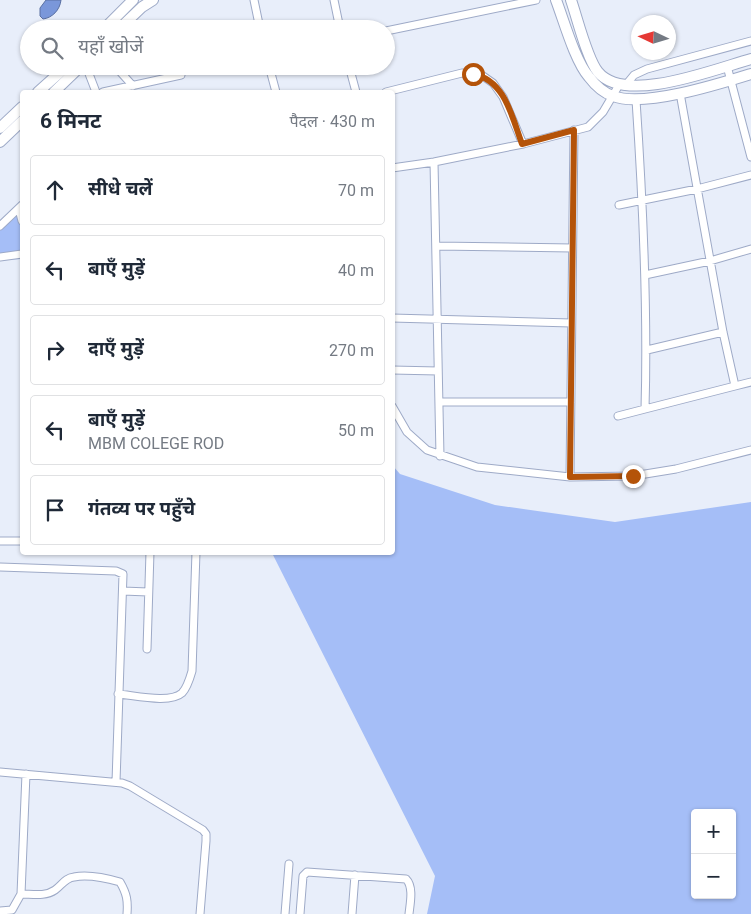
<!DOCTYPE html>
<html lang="hi">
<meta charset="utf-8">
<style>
:root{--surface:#fff;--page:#f6f6f7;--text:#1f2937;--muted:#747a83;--line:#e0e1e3}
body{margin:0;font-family:Roboto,"Noto Sans Devanagari",sans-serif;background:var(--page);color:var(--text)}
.controls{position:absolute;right:15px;bottom:15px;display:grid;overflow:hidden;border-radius:5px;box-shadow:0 1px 4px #0004}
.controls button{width:45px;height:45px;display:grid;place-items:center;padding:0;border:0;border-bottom:1px solid var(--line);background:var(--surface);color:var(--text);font:25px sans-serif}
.compass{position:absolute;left:631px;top:15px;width:45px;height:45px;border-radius:50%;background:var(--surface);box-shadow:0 1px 4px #0004;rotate:274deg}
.stop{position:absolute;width:15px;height:15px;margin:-11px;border:4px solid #b45309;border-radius:50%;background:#fff}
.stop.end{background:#b45309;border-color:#fff;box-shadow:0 1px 5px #0008}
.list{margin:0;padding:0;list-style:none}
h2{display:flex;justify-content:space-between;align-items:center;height:65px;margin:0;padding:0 20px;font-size:21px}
h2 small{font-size:16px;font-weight:400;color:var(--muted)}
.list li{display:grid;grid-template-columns:32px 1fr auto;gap:15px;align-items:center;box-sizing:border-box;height:70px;margin:0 10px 10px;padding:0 10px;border:1px solid var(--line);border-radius:5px}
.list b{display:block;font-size:19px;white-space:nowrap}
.list p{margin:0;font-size:16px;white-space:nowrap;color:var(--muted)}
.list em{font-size:16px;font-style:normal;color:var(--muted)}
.icon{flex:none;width:28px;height:28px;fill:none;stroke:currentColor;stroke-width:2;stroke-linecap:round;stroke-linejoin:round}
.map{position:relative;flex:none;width:751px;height:914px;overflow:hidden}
.search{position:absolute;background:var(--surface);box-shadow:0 1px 4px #0004;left:20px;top:20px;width:375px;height:55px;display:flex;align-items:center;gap:12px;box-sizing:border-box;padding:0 18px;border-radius:28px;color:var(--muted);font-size:19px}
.panel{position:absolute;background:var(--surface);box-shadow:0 1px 4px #0004;left:20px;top:90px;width:375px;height:465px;border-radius:5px}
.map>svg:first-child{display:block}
.green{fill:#a5bef7;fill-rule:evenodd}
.water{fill:#7a97da;stroke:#5a70a2}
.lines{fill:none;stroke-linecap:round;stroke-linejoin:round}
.street-casing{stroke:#9eaac7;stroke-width:9}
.secondary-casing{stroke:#9eaac7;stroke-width:12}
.street{stroke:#fff;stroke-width:7}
.secondary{stroke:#fff;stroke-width:10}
.route{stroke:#b45309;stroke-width:6}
</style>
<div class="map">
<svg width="751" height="914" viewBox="0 0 751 914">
<rect width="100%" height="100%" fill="#e8eefa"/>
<path class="green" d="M18,213l4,16v30l-22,1v-30z
M393,466l7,8 95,31 120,17 136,-20v412h-324l8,-38 -163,-323 120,-1zM695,813h37v82h-37z"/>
<path class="water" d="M46,0h15c-1,10 -9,18 -18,19l-3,-3v-8z"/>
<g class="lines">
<g class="street-casing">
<path id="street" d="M254,0l6,29
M334,0l6,29
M386,31l150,-31
M86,66l10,26
M115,66l18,20
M269,66l7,26
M349,66l7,26
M727,66l24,91
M625,86l9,-11 13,-6 104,-28
M103,92l78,-17
M386,92l76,-19 21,3 10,7 10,14 20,47
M636,100c7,103 12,206 9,309l90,-23 -12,-54 -43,-239
M434,162l6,294
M392,168l42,-6 89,-18 65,-17 15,-15 16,-27
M619,205l78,-16 54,-14
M19,209l3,12
M0,226l22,-21
M436,246l136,2
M0,257l22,-3
M645,275l65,-14 41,-12
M392,318l179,5
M647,350l76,-18
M392,370l46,1
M735,386l16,-4
M439,402h132
M392,406l15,26 20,18 50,17 93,10 63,-1 43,-7 75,-19
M618,416l27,-7
M570,477l4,-347
M0,541h22
M0,567l116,4 7,3 -7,208
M123,591l25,1
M147,649l3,-97
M118,694c15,1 52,10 64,-1 5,-5 8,-15 10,-22l4,-119
M0,772l122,11 8,3 73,44 3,4v7l-6,73
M21,894c11,0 24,3 34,-4 7,-5 10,-12 19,-13 15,-3 32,1 46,5 7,12 8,19 7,32
M0,911l12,-1 9,-16 5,-120
M285,914l4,-50
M300,914l3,-38 4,-4 99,7c8,8 4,25 3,35
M352,914l3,-39"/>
</g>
<g class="secondary-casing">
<path id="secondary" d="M556,0c8,21 19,61 33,77 6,8 15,16 24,19 30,12 106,-12 138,-22
M571,0c6,17 16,59 27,72 27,33 117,-3 153,-13
M104,29l29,-29
M119,29l23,-22 11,-7
M38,92l29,-26
M54,92l27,-26
M0,128l22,-21
M0,142l22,-21"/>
</g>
<use href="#street" class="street"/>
<use href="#secondary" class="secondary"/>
</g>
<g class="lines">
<path class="route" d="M473,74c32,6 39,43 49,70l52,-14 -4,347 63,-1"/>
</g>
</svg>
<div class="controls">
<button>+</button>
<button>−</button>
</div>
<svg class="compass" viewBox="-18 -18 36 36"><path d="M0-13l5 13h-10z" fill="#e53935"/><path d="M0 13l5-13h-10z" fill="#747a83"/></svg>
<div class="stop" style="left:473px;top:74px"></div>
<div class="stop end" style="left:633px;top:476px"></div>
<div class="search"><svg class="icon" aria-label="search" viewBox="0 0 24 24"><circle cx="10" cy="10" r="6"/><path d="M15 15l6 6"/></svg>यहाँ खोजें</div>
<section class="panel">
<h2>6 मिनट<small>पैदल · 430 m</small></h2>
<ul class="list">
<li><svg class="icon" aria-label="ahead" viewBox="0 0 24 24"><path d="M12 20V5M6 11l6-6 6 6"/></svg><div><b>सीधे चलें</b></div><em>70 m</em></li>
<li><svg class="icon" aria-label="left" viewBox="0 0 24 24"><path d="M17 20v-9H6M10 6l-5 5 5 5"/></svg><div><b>बाएँ मुड़ें</b></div><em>40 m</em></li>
<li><svg class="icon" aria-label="right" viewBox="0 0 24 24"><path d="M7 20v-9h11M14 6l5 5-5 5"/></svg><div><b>दाएँ मुड़ें</b></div><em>270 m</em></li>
<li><svg class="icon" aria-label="left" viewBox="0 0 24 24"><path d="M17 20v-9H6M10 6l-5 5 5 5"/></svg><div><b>बाएँ मुड़ें</b><p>MBM COLEGE ROD</p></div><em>50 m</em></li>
<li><svg class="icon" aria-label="arrive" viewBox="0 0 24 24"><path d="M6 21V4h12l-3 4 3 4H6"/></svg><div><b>गंतव्य पर पहुँचे</b></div></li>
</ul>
</section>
</div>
